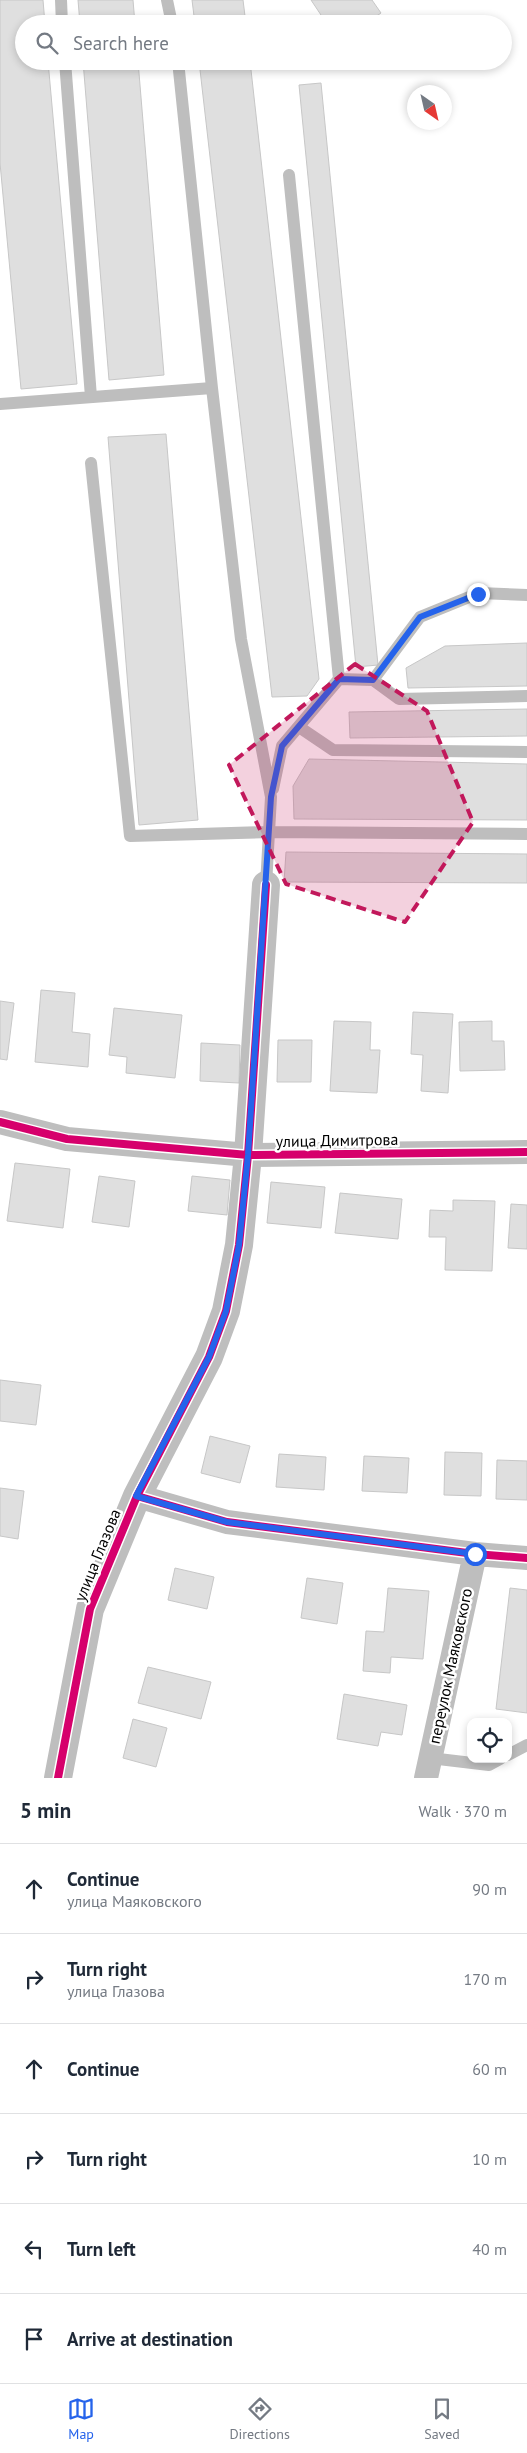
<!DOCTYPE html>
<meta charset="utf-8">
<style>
:root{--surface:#fff;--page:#f2f2f3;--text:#1f2937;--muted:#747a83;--line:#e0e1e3;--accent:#2563eb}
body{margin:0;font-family:"PT Sans",sans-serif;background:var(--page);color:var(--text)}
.controls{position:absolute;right:15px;bottom:15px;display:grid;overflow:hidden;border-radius:10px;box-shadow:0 2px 8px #0003}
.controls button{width:45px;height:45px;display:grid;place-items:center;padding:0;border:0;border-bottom:1px solid var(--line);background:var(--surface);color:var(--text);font:25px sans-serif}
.compass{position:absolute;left:407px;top:85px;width:45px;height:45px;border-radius:50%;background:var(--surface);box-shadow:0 2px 8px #0003;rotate:146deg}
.stop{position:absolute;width:15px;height:15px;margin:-11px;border:4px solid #2563eb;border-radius:50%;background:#fff}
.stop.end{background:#2563eb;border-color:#fff;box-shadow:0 1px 5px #0008}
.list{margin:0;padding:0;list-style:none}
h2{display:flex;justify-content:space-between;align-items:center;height:65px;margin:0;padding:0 20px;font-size:21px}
h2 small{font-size:16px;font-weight:400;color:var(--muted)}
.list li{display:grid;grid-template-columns:32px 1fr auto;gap:15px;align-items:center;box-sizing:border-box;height:90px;padding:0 20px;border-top:1px solid var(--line)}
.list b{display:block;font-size:19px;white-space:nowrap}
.list p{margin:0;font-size:16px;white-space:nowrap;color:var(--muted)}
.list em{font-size:16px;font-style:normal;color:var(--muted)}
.icon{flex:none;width:28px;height:28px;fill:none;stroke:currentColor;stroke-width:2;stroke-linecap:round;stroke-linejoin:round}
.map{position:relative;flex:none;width:527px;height:1778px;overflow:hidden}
.search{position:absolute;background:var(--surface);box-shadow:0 2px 8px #0003;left:15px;right:15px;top:15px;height:55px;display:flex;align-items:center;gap:12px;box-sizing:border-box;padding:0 18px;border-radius:28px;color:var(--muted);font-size:19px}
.sheet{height:605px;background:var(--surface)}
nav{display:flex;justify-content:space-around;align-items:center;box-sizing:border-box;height:70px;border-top:1px solid var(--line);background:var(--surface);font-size:14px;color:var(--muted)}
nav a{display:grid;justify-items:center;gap:2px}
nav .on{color:var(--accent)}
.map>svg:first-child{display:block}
.building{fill:#dfdfdf;stroke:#c7c7c7}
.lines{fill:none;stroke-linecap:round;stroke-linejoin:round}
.service{stroke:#bebebe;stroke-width:12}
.minor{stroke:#bebebe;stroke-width:24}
.tertiary{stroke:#bebebe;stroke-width:28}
.cycleway-casing{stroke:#fff;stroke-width:11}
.cycleway{stroke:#d6006c;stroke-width:8}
.route{stroke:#2563eb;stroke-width:6}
.marked{fill:#c2185b;fill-opacity:0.2;stroke:#c2185b;stroke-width:4;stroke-dasharray:10 6;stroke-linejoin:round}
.labels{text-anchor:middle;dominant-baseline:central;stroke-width:5;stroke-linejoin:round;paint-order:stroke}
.street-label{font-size:16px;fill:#000;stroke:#fff}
</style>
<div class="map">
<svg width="527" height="1778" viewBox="0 0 527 1778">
<rect width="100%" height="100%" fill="#fff"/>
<path class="building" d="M0,0h43l2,24h-21v37h24l29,323 -56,5 -21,-226z
M78,0h55l2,24h-55z
M192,0h51l3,24h-51z
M311,0h61l9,13 -16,11h-38z
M83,61h55l26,314 -55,5z
M199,61h51l69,618 -12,17 -35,1z
M321,83l57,582 -22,2 -57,-582z
M166,434l32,386 -59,5 -31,-388z
M527,643v43l-119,2 -2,-20 39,-22z
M527,709v27l-177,2 -1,-26z
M309,759l218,5v56l-233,-1 -1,-33z
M286,852l241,2v29l-243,-1z
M41,990l34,3 -3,39 18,2 -2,33 -53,-5z
M0,1001l14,2 -7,57 -7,-1z
M114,1008l68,7 -7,63 -49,-5 1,-16 -18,-2z
M413,1012l40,2 -5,79 -27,-2 2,-36 -12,-1z
M334,1021l37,1 -1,28h10l-3,43 -47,-2z
M492,1021v20h12l1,29 -45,1 -1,-49z
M278,1040h34l-1,42h-34z
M201,1043l39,2 -1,38 -39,-2z
M15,1163l55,6 -7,59 -56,-7z
M99,1176l36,5 -6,46 -37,-5z
M192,1176l38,4 -3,35 -39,-4z
M271,1182l54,5 -4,41 -54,-5z
M340,1193l62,6 -4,40 -63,-6z
M453,1200l42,1 -3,70 -47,-1 1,-33h-17l1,-27 23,1z
M511,1204l16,1v44l-19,-1z
M0,1380l41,5 -5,40 -36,-4z
M210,1436l40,10 -10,37 -39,-10z
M445,1452l37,1 -1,43 -37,-1z
M279,1454l47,3 -2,33 -48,-3z
M364,1456l45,2 -2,35 -45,-2z
M497,1460l30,1v39l-31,-1z
M0,1488l24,3 -6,48 -18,-3z
M175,1568l39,9 -7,32 -39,-9z
M307,1578l36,5 -6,41 -36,-6z
M388,1588l41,3 -6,68 -32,-2 -1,16 -27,-2 3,-40 18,1z
M510,1588l17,2v123l-31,-4z
M148,1667l63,15 -10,37 -63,-16z
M344,1694l63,11 -5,30 -21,-3 -3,14 -41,-7z
M133,1719l34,9 -11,39 -33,-9z"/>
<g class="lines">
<path class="service" d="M61,0l1,24
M167,0l5,24
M65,61l26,336
M178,61l34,327 29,251 30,158 -5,88
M289,175l50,504
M0,404l212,-16
M91,463l39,373 139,-4 258,2
M373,680l26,19 128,-3
M299,727l34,23 194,2
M273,789l9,-43 57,-67 34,1 47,-63 59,-24 48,2
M508,1755l19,-10
M430,1758l59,7 11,-6"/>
<path class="minor" d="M0,1122l67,17 181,16 279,-3
M137,1496l90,26 248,32 52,4
M426,1778l49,-224"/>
<path class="tertiary" d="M58,1778l32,-169 47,-113 72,-139 17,-46 13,-66 9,-90 18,-270"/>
<g class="cycleway-casing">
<path id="cycleway" d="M0,1122l67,17 181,16 279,-3
M137,1496l90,26 248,32 52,4
M58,1778l32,-169 47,-113 72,-139 17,-46 13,-66 9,-90 18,-270"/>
</g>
<use href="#cycleway" class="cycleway"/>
</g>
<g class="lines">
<path class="route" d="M475,1554l-248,-32 -91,-26 73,-139 17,-46 13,-66 9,-90 23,-358 11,-51 57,-67 34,1 47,-63 58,-23"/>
</g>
<path class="marked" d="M355,664l72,47 46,111 -68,100 -119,-38 -57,-119z"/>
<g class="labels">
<g class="street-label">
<text transform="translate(337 1140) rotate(-1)">улица Димитрова</text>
<text transform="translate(97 1555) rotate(-68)">улица Глазова</text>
<text transform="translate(450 1666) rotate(-78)">переулок Маяковского</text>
</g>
</g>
</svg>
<div class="controls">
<button><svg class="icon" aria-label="locate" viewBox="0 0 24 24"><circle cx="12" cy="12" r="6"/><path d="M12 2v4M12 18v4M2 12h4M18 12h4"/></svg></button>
</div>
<svg class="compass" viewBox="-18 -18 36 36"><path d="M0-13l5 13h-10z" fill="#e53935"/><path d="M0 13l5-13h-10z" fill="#747a83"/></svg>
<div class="stop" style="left:475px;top:1554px"></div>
<div class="stop end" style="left:478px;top:594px"></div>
<div class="search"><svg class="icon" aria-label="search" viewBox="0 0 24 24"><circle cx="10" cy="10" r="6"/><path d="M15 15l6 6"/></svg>Search here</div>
</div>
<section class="sheet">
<h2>5 min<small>Walk · 370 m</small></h2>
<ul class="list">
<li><svg class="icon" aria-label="ahead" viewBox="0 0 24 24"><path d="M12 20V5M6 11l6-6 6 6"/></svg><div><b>Continue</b><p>улица Маяковского</p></div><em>90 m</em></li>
<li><svg class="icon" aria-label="right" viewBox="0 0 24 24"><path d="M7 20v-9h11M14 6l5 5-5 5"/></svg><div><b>Turn right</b><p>улица Глазова</p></div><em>170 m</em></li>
<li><svg class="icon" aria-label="ahead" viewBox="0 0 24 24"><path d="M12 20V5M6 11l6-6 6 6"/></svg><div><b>Continue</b></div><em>60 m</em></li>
<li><svg class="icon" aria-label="right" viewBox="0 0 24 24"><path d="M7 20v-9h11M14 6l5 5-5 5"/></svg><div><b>Turn right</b></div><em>10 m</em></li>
<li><svg class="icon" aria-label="left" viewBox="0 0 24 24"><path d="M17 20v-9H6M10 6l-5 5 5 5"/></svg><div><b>Turn left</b></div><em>40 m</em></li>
<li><svg class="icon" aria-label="arrive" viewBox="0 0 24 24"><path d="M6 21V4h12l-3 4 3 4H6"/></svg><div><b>Arrive at destination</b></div></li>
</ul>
</section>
<nav>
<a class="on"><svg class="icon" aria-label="map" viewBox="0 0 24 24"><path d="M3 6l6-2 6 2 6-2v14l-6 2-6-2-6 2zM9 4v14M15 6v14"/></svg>Map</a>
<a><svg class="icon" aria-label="directions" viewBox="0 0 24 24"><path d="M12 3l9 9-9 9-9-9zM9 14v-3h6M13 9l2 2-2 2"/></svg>Directions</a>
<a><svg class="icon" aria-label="saved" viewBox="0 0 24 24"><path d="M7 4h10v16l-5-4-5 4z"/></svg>Saved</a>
</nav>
